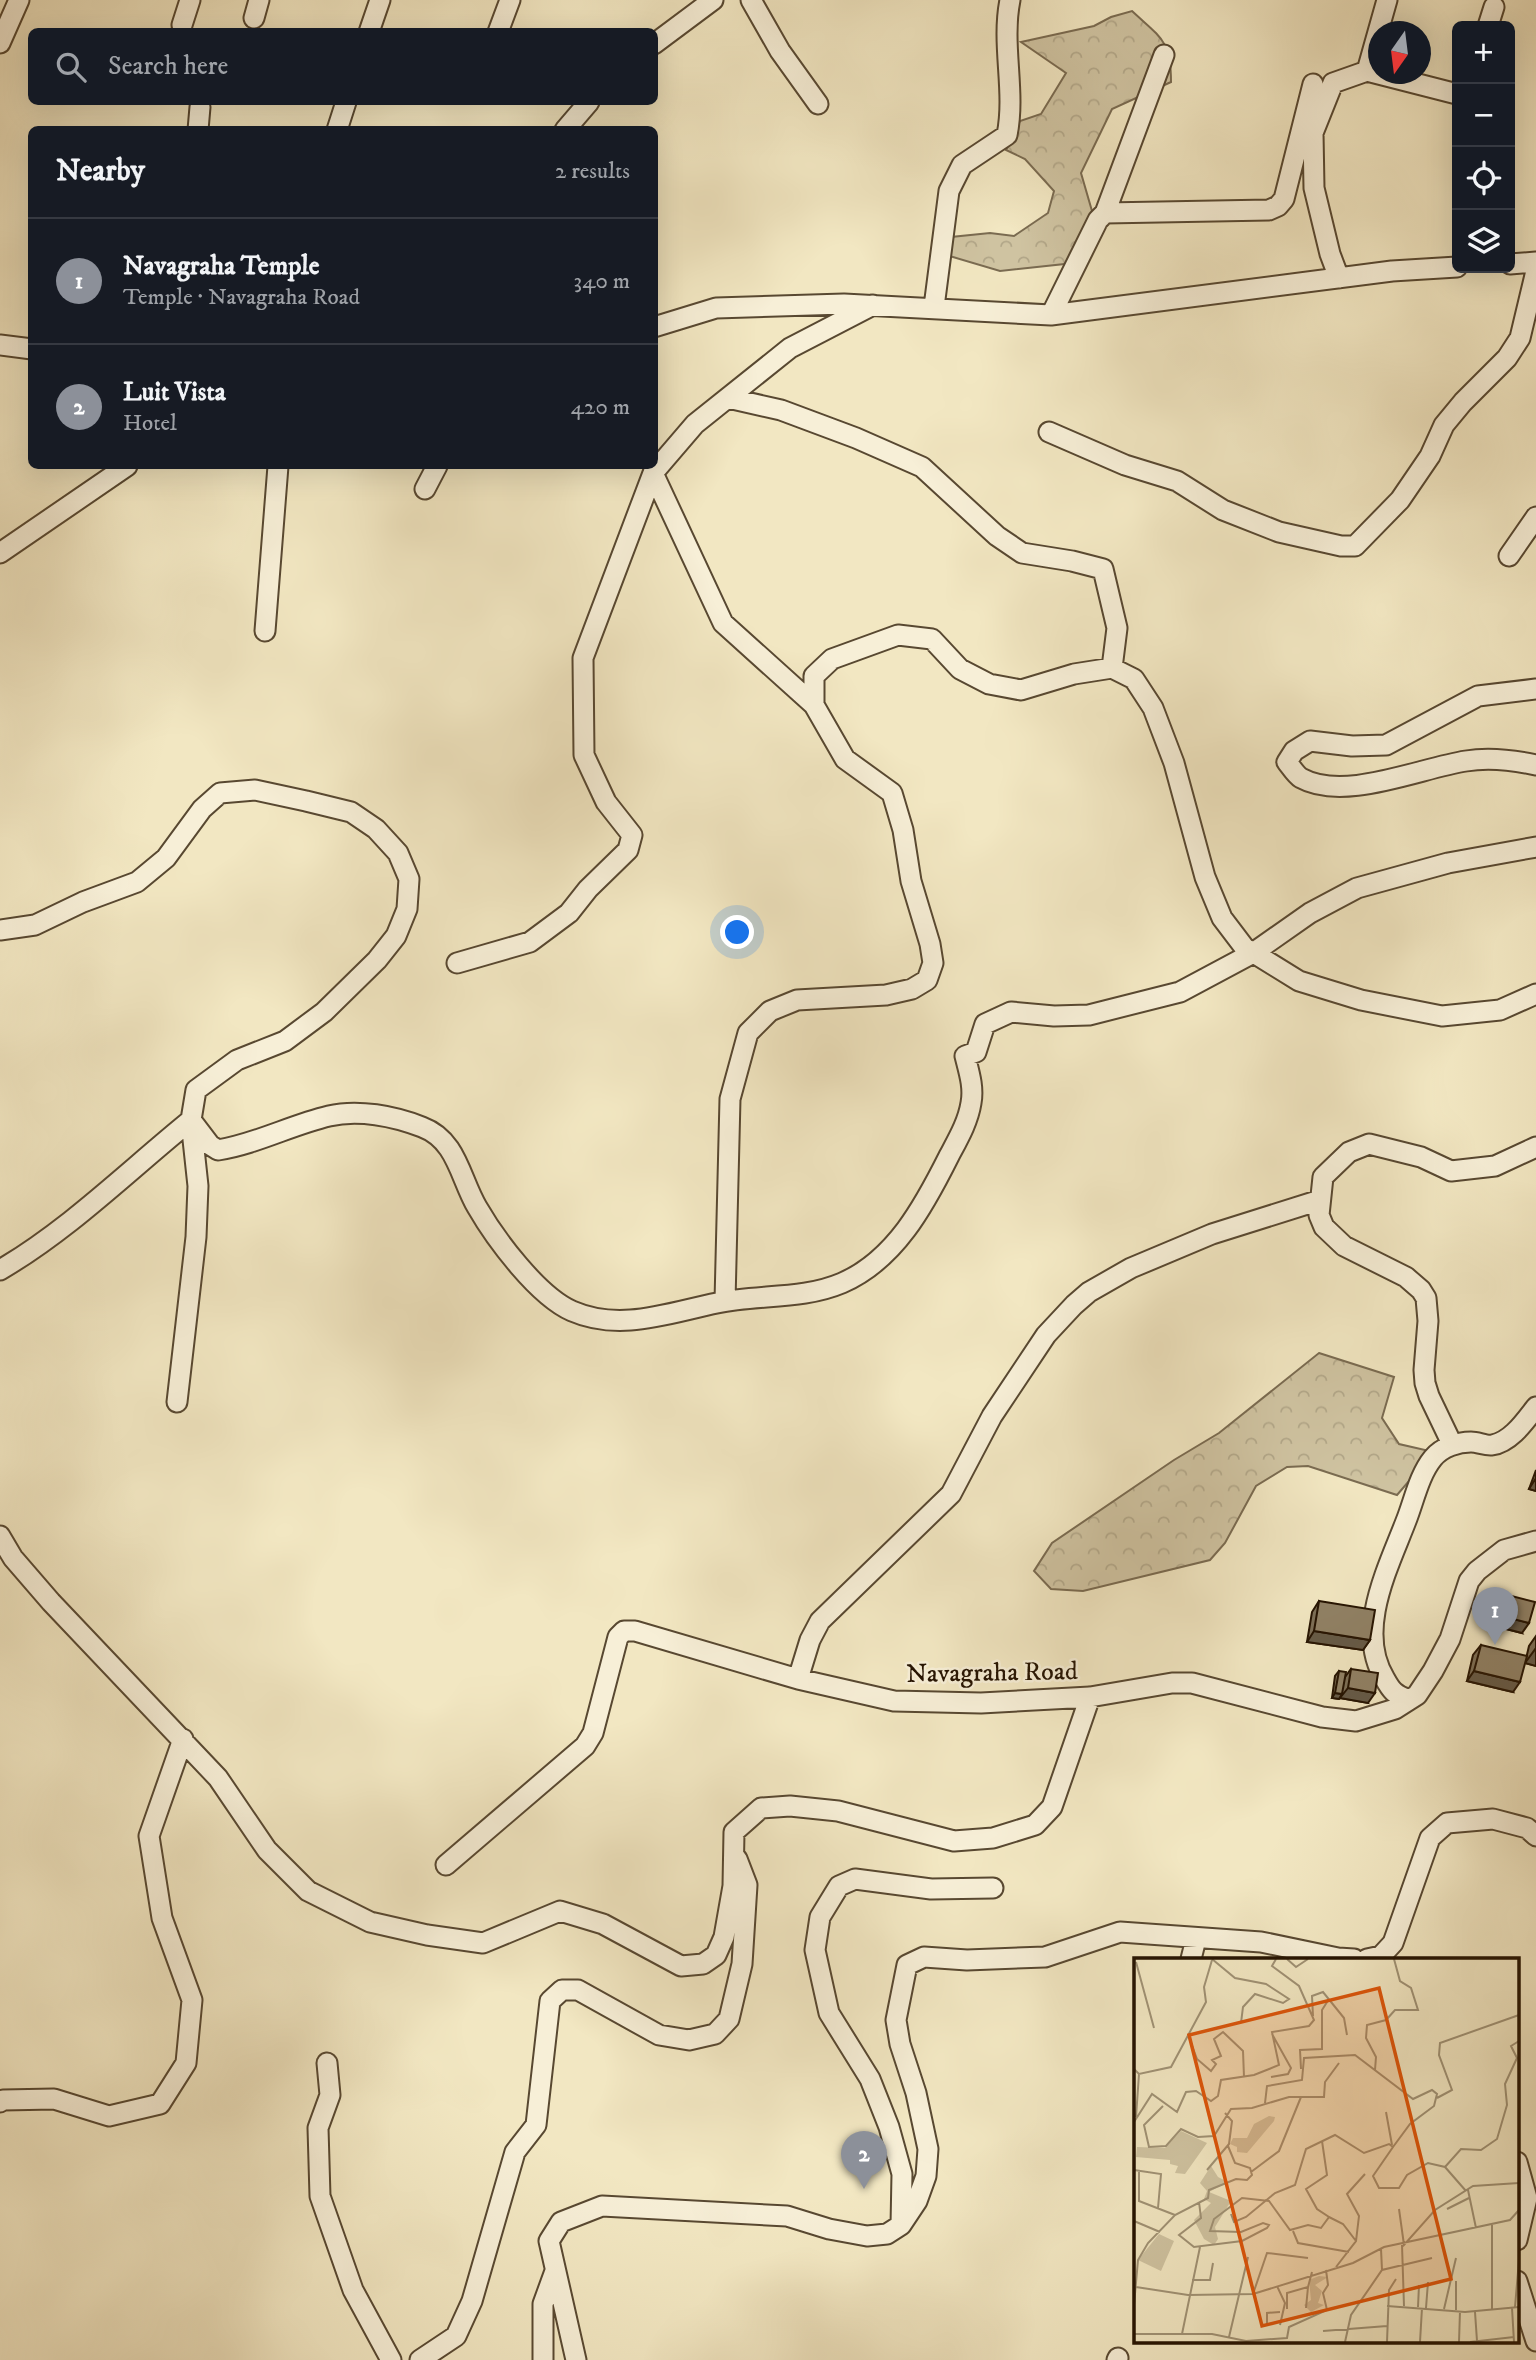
<!DOCTYPE html>
<meta charset="utf-8">
<style>
:root{--surface:#171b24;--page:#20242c;--text:#f1f3f6;--muted:#9ea1a6;--line:#363941;--accent:#8c9099}
body{margin:0;font-family:"IM FELL DW Pica",serif;background:var(--page);color:var(--text)}
.controls{position:absolute;right:21px;top:21px;display:grid;overflow:hidden;border-radius:10px;box-shadow:0 7px 28px #0002}
.controls button{width:63px;height:63px;display:grid;place-items:center;padding:0;border:0;border-bottom:2px solid var(--line);background:var(--surface);color:var(--text);font:35px sans-serif}
.compass{position:absolute;left:1368px;top:21px;width:63px;height:63px;border-radius:50%;background:var(--surface);box-shadow:0 7px 28px #0002;rotate:194deg}
.you{position:absolute;left:738px;top:933px;width:24px;height:24px;margin:-18px;border:5px solid #fff;border-radius:50%;background:#1a73e8;box-shadow:0 0 0 10px #1a73e833}
.badge{display:grid;place-items:center;width:46px;height:46px;border-radius:50%;background:var(--accent);color:#fff;font-size:23px;font-weight:700}
.pin{position:absolute;translate:-50% -58px;filter:drop-shadow(0 2px 4px #0008)}
.pin::after{content:'';position:absolute;top:37px;width:24px;height:21px;background:inherit;clip-path:polygon(0 0,100% 0,50% 100%)}
.list{margin:0;padding:0;list-style:none}
h2{display:flex;justify-content:space-between;align-items:center;height:91px;margin:0;padding:0 28px;font-size:30px}
h2 small{font-size:23px;font-weight:400;color:var(--muted)}
.list li{display:grid;grid-template-columns:46px 1fr auto;gap:21px;align-items:center;box-sizing:border-box;height:126px;padding:0 28px;border-top:2px solid var(--line)}
.list b{display:block;font-size:26px;white-space:nowrap}
.list p{margin:0;font-size:23px;white-space:nowrap;color:var(--muted)}
.list em{font-size:23px;font-style:normal;color:var(--muted)}
.icon{flex:none;width:38px;height:38px;fill:none;stroke:currentColor;stroke-width:2;stroke-linecap:round;stroke-linejoin:round}
.map{position:relative;flex:none;width:1536px;height:2360px;overflow:hidden}
.search{position:absolute;background:var(--surface);box-shadow:0 7px 28px #0002;left:28px;top:28px;width:630px;height:77px;display:flex;align-items:center;gap:18px;box-sizing:border-box;padding:0 24px;border-radius:10px;color:var(--muted);font-size:26px}
.panel{position:absolute;background:var(--surface);box-shadow:0 7px 28px #0002;left:28px;top:126px;width:630px;height:343px;border-radius:10px}
.map>svg:first-child{display:block}
.forest{fill:url(#forest-crowns);stroke:#7a6b51;stroke-width:2}
.lines{fill:none;stroke-linecap:round;stroke-linejoin:round}
.minor-casing{stroke:#584831;stroke-width:23}
.minor{stroke:#f7efd7;stroke-width:19}
.wall{fill:#7c6f57;stroke:#251301;stroke-width:2}
.shaded-wall{fill:#655a47;stroke:#251301;stroke-width:2}
.building{fill:#908165;stroke:#251301;stroke-width:2}
.labels{text-anchor:middle;dominant-baseline:central;stroke-width:5;stroke-linejoin:round;paint-order:stroke}
.street-label{font-size:26px;fill:#251301;stroke:#f7efd7}
.inset-road{fill:none;stroke:#a09275;stroke-width:2}
.view{fill:#de560b;fill-opacity:0.15;stroke:#de560b;stroke-width:3.5}
.inset-edge{fill:none;stroke:#251301;stroke-width:3.5}
</style>
<div class="map">
<svg width="1536" height="2360" viewBox="0 0 1536 2360">
<defs>
<pattern id="forest-crowns" width="20" height="18" patternUnits="userSpaceOnUse" patternTransform="scale(1.75)"><rect width="20" height="18" fill="#cfc3a1"/><path d="M2 6a3 3 0 1 1 6 0M12 15a3 3 0 1 1 6 0" fill="none" stroke="#b2a789"/></pattern>
</defs>
<rect width="100%" height="100%" fill="#f2e7c2"/>
<filter id="stains"><feTurbulence type="fractalNoise" baseFrequency=".00286" numOctaves="4"/><feColorMatrix values="0 0 0 0 .2 0 0 0 0 .09 0 0 0 0 .02 0 0 0 .5 -.17"/></filter>
<radialGradient id="worn" r=".72"><stop offset=".6" stop-color="#630" stop-opacity="0"/><stop offset="1" stop-color="#630" stop-opacity=".3"/></radialGradient>
<path class="forest" d="M1132,11c29,27 39,29 39,71l-59,27 -31,64 11,38 2,22 -11,29 -83,9 -64,-19 15,-15 39,-4 24,3 34,-23 6,-22 -29,-32 -19,-9 14,-29 21,-7 25,-41 -45,-31 73,-16 17,-9z
M1319,1353l75,24 -12,41 17,26 35,8 -37,43 -89,-29 -21,1 -31,19 -31,57 -15,17 -127,31 -32,-2 -17,-18 18,-28 122,-83 45,-27z"/>
<g class="lines">
<g class="minor-casing">
<path id="minor" d="M751,0l29,51 38,53
M254,18l5,-18
M182,25l8,-25
M1488,26l6,-19
M369,32l11,-32
M498,32l12,-32
M0,43l19,-43
M654,44l59,-44
M1367,71l90,23
M198,130l2,-23
M337,130l9,-28
M565,130l24,-28
M1105,213l59,-158
M1510,264l26,-2
M1339,278l-9,-24 -16,-66 -1,-55 20,-50 34,-12 20,-71
M934,307l15,-116 13,-26 45,-30c9,-44 -6,-90 3,-135
M1051,315l47,-95 7,-7 164,-3 9,-4 6,-7 29,-115
M654,327l62,-19 128,-4 207,11 341,-44 65,-4
M0,345l32,4
M728,398l53,12 75,28 66,29 75,69 25,17 50,8 31,8 14,59 -5,40
M1049,432l76,33 52,16 46,29 56,22 62,14h14l45,-46 30,-44 14,-31 19,-23 44,-44 13,-20 16,-67
M653,473l70,150 91,82
M425,489l12,-23
M0,553l127,-87
M1509,556l27,-39
M265,631l13,-165
M1536,689l-58,7 -92,49 -34,1 -42,-5 -16,10 -7,11c4,5 9,13 14,16 43,24 119,-10 165,-17 23,-4 47,-1 70,4
M0,930l35,-5 48,-23 54,-20 29,-24 36,-49 18,-16 35,-3 51,11 45,11 25,17 22,24 11,26 -2,30 -11,27 -19,24 -53,52 -39,29 -48,19 -41,30 -5,30 19,25 8,5c38,-6 73,-25 111,-34 29,-7 65,0 93,11 35,13 38,51 55,80 19,33 61,89 95,104 48,21 96,2 145,-8 41,-9 85,-3 125,-20 53,-23 82,-77 107,-127 9,-17 19,-34 22,-53 3,-16 -2,-31 -6,-47l11,-4 9,-28 26,-12 43,4 35,-1 91,-23 73,-39 57,-40 47,-25 91,-25 88,-16
M457,963l73,-21 39,-29 19,-24 40,-39 4,-15 -26,-33 -22,-47 -1,-97 70,-185 42,-49 95,-76 83,-43
M0,1270c70,-41 128,-99 191,-150
M725,1301l5,-202 18,-66 22,-22 27,-11 89,-5 26,-6 15,-9 6,-17 -3,-19 -19,-63 -8,-51 -11,-37 -47,-34 -31,-54v-29l18,-17 66,-24 34,4 28,30 29,15 32,6 53,-16 38,-6 22,11 19,29 21,55 31,114 17,41 22,29 55,34 62,19 81,16 58,-6 36,-16
M177,1402l19,-165 2,-51 -7,-65
M1452,1444l-23,-48 -4,-13 -1,-13 4,-49 -2,-23 -5,-8 -15,-13 -62,-31 -20,-19 -5,-12 4,-38 26,-25 20,-8 52,13 30,14 44,-5 41,-19
M0,1536l13,22 38,44 167,176 49,72 41,41 62,31 57,13 56,8 77,-32 43,13 78,42 22,-2 13,-9 8,-18 9,-51 1,-54 27,-24 29,-2 48,5 116,30 39,-3 42,-13 17,-18 38,-110
M798,1679l12,-39 10,-19 131,-127 41,-78 54,-81 28,-30 15,-13 42,-24 81,-34 108,-34
M1407,1699c-12,-4 -16,-9 -22,-20 -30,-48 3,-111 21,-158 8,-20 13,-46 27,-63 9,-11 25,-16 38,-16 7,0 15,4 21,3 19,-3 33,-24 44,-38
M446,1865l139,-119 8,-13 25,-96 6,-6h11l163,48 96,22 87,2 109,-6 82,-14h20l130,34 34,4 39,-12 22,-14 16,-24 17,-32 19,-58 8,-10 27,-21 32,-9
M1191,1959l5,-20
M1367,1959l14,-3 12,-13 37,-105 17,-15 46,-4 34,9 9,8
M327,2063l3,32 -12,33 2,68 33,94 38,70
M0,2102l3,-2 51,-1 55,17 51,-12 26,-41 6,-63 -30,-82 -13,-82 34,-97
M1517,2162l10,36 -10,42
M901,2225l1,-51 -13,-47 -19,-48 -41,-66 -14,-63 5,-33 19,-31 16,-7 76,10 62,-1
M1517,2281l19,60
M420,2360l36,-24 16,-35 43,-149 21,-27 14,-124 12,-11h16l81,45 30,5 26,-6 14,-15 13,-55 5,-79 -10,-26
M543,2360v-56l12,-33
M576,2360l-27,-119 12,-19 41,-16 185,10 42,13 38,7 20,-2 14,-9 16,-24 9,-25 2,-27 -12,-56 -16,-49 -4,-24 11,-55 17,-8 43,3 78,-3 75,-25 141,10 77,16 16,1
M1117,2360l1,-2"/>
</g>
<use href="#minor" class="minor"/>
</g>
<path class="wall" d="M1536,1470v21l-7,-2z
M1492,1591l30,42 -43,-11 6,-21z
M1319,1601l51,39 -7,10 -56,-8 5,-30z
M1536,1636v30l-11,-3 4,-17z
M1481,1645l32,47 -46,-11 6,-26z
M1351,1669l17,34 -28,-5 1,-2 -2,3 -7,-1 3,-22 4,-5 6,6z"/>
<path class="shaded-wall" d="M1536,1478v13l-7,-2z
M1486,1612l43,11 -7,10 -43,-11z
M1314,1631l56,9 -7,10 -56,-8z
M1536,1648v18l-11,-3z
M1474,1671l46,11 -7,10 -46,-11z
M1348,1688l27,5 -7,10 -28,-5z
M1335,1693l7,1 -3,5 -7,-1z"/>
<path class="building" d="M1492,1591l43,11 -6,21 -43,-11z
M1319,1601l56,9 -5,30 -56,-9z
M1481,1645l46,11 -7,26 -46,-11z
M1351,1669l27,4 -3,20 -27,-5z
M1339,1671l7,1 -4,22 -7,-1z"/>
<g class="labels">
<g class="street-label">
<text transform="translate(992 1673) rotate(-1)">Navagraha Road</text>
</g>
</g>
<g transform="translate(1134 1958)">
<rect width="385" height="385" fill="#f2e7c2"/>
<path d="M135,158l6,1 -1,4 -27,32 -10,-1v-5l-7,-3 3,-6h14l7,-14zM47,173l26,12 -22,31 -10,-1 3,-7 -8,-2v-4l-34,-3 1,-10 28,1zM77,208l7,11 10,5 -19,10 22,9 -16,26 3,12 -4,6 -10,-6 -10,-19 17,-17 -7,-4 3,-8 -7,-8zM185,318l9,1 -13,8 7,6 -4,12 6,2 -13,7 -7,-7 7,-5 -2,-20z" fill="#cfc3a1"/>
<path d="M25,276l15,7 -13,30 -23,-11z" fill="#cfc3a1"/>
<path class="inset-road" d="M78,1l23,19 31,6 23,15 -6,4 -28,-9 -12,13 -2,16M153,1l9,8 12,-8M2,4l18,66M179,58l-1,-20 11,-4 21,26 3,17M54,77l9,24 14,12 5,-7 -4,-4 9,-4 -7,-17 9,-7 20,19 1,26M0,111l5,5 32,-7 35,-65 -2,-15 8,-27M167,111l-1,-19 22,-1v-39l7,-11M241,112l1,-13 -10,-19 1,-13 19,-5 9,-10h23l-7,-22 -11,-7 -6,-22M137,119l17,-3 3,-6 -19,-34M303,140l15,-8 -13,-35 1,-12 79,-28M131,145l2,-17 35,-6 2,-22 51,-3 58,44 19,-9 5,4 -3,12 -24,18 -17,23M29,148l-19,19 5,22 17,-1 15,-17 17,8 16,-1 17,-27 21,-1 37,-11h35l1,-15 14,-19M252,154l6,33M2,159l3,-43M0,164l18,-28 25,18 9,-20 10,-1 15,10 7,-5 3,-16 33,-5 25,-10 -7,-33 37,-6 5,-6 -15,-34 -27,-20 4,-7M311,209l16,-18 20,1 16,-11 10,-34 -2,-21 12,-26 -6,-12 8,-5M0,212l27,4 -3,34M5,212v31l36,14M73,212l22,-26 3,-23 -7,-8M117,214l28,-21 22,-54M334,232l8,38M65,244l2,16 -22,17 15,12 48,-6 25,-13 2,-3 -6,-2 -22,9 -31,-1 4,-12 28,-21 27,3 21,29 18,-5 13,3 8,-11 -12,-8 -11,-20 21,-14 -5,-34M265,251l5,36 31,-35 38,-24 46,-3M313,251l22,-11M97,256l3,8 12,-5 29,-24 20,-8 11,-36 29,-14 29,18 25,-9 4,3 -20,29 6,12h20l8,-13 21,-12 17,4 21,24M195,259l14,7 13,17M0,263l26,11M159,273l5,12 51,9M268,287l2,61M247,291l1,21M202,309l20,-26 3,-25 -12,-22 18,-20M58,322h18l3,-17M143,328l8,17 -5,22M2,329l52,8 65,-1 100,-31 31,-16 126,-27 9,-10M119,336l14,-41 41,5M0,347l4,-45 10,-17 27,-28 33,-17 1,-8 27,-11 11,1 5,-5 -2,-7 -15,-5 -7,-17M253,348l78,6 54,-5M284,349l1,-22M381,349l4,-47M172,350l2,-21M292,350l2,-26M378,350l2,34M153,351v-16l21,-6 4,-15M310,351l12,-51M322,352v-29M358,352v-85M341,354l2,29M133,366v-11l13,-1M189,373l64,-5M0,376h78l34,7 41,-3 2,-11 38,-17 -4,-17 5,-8 -2,-15M48,376l18,-87M95,379l19,-80M211,384l6,-27 31,-45 50,-12M253,384l2,-52 7,-11M286,384l2,-34M325,384l1,-31M336,384l44,-5"/>
<path class="view" d="M245,30l72,291 -189,47 -73,-291z"/>
<rect width="385" height="385" class="inset-edge"/>
</g>
<rect width="100%" height="100%" filter="url(#stains)"/>
<rect width="100%" height="100%" fill="url(#worn)"/>
</svg>
<div class="controls">
<button>+</button>
<button>−</button>
<button><svg class="icon" aria-label="locate" viewBox="0 0 24 24"><circle cx="12" cy="12" r="6"/><path d="M12 2v4M12 18v4M2 12h4M18 12h4"/></svg></button>
<button><svg class="icon" aria-label="layers" viewBox="0 0 24 24"><path d="M12 4l9 5-9 5-9-5zM3 14l9 5 9-5"/></svg></button>
</div>
<svg class="compass" viewBox="-18 -18 36 36"><path d="M0-13l5 13h-10z" fill="#e53935"/><path d="M0 13l5-13h-10z" fill="#9ea1a6"/></svg>
<div class="you"></div>
<div class="pin badge" style="left:1495px;top:1645px">1</div>
<div class="pin badge" style="left:864px;top:2189px">2</div>
<div class="search"><svg class="icon" aria-label="search" viewBox="0 0 24 24"><circle cx="10" cy="10" r="6"/><path d="M15 15l6 6"/></svg>Search here</div>
<section class="panel">
<h2>Nearby<small>2 results</small></h2>
<ul class="list">
<li><span class="badge">1</span><div><b>Navagraha Temple</b><p>Temple · Navagraha Road</p></div><em>340 m</em></li>
<li><span class="badge">2</span><div><b>Luit Vista</b><p>Hotel</p></div><em>420 m</em></li>
</ul>
</section>
</div>
